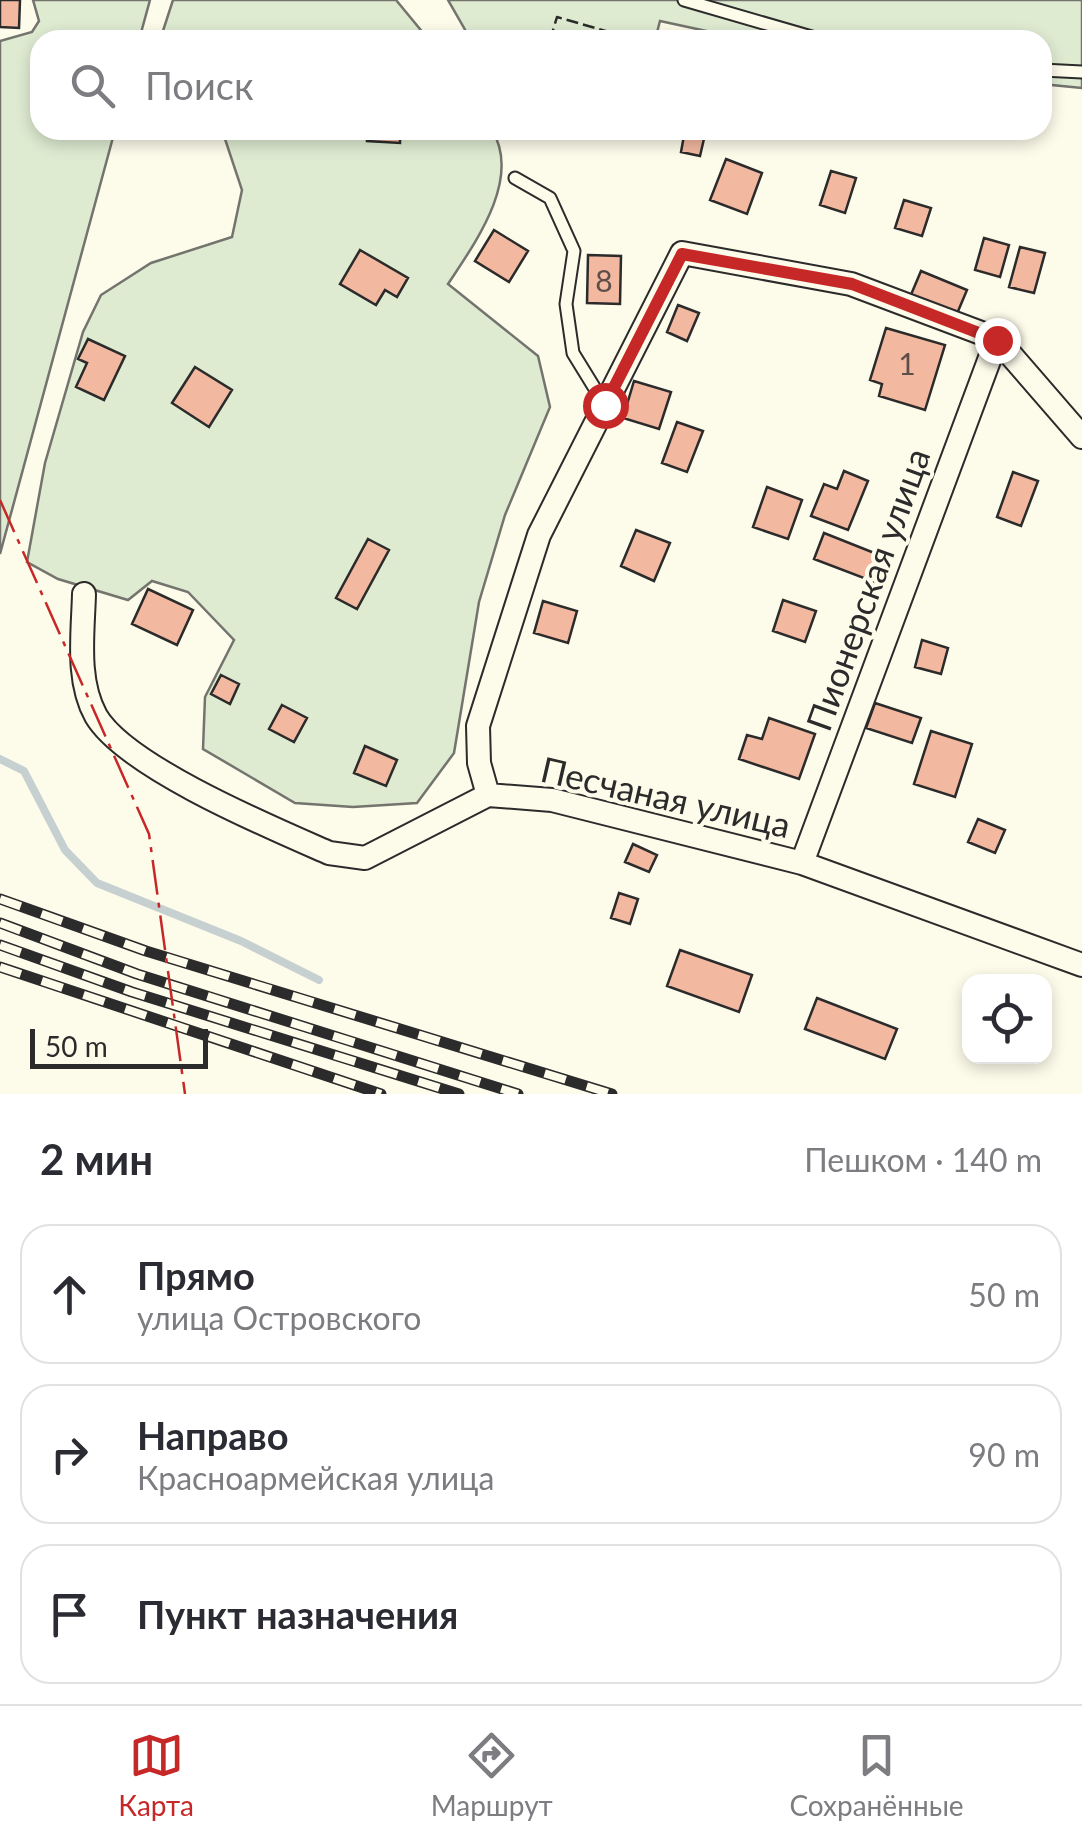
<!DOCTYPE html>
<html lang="ru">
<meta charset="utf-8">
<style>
:root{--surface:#fff;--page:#f7f7f7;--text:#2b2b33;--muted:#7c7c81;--line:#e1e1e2;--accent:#c62828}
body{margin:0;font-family:Lato,sans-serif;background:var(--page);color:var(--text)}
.controls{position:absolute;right:30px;bottom:30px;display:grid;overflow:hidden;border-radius:20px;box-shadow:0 5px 15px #0003}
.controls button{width:90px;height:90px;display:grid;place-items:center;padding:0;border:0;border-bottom:2px solid var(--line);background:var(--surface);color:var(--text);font:50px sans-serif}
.scale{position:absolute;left:30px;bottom:25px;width:178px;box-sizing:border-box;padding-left:10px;border:5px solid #2b2b2b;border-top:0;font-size:28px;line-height:35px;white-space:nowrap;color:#2b2b2b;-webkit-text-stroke:8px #fdfbea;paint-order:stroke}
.stop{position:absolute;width:30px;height:30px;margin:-22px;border:8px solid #c62828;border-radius:50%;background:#fff}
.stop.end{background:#c62828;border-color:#fff;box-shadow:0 2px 10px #0008}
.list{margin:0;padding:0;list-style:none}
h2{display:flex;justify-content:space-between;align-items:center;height:130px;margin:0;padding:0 40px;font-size:42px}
h2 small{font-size:32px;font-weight:400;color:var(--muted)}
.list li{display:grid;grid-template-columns:65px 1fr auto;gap:30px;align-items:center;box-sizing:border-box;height:140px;margin:0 20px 20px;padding:0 20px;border:2px solid var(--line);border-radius:30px}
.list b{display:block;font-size:38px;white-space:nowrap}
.list p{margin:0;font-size:32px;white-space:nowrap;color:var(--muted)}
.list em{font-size:32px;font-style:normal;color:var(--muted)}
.icon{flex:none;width:55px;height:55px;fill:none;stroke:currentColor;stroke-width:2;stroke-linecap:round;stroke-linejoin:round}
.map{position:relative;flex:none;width:1082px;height:1094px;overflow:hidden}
.search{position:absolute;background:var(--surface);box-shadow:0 5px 15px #0003;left:30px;right:30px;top:30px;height:110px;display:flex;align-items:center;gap:25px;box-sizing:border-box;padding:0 35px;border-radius:30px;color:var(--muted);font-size:38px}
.sheet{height:610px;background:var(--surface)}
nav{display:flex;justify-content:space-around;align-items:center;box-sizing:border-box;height:140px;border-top:2px solid var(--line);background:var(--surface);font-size:28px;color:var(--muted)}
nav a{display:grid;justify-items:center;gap:5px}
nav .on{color:var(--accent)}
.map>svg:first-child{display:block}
.green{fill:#deebd1;stroke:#74746e;stroke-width:2.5}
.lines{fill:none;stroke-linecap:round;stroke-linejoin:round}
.stream{stroke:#c7d0d0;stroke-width:8}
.building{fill:#f2b8a0;stroke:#2b2b2b;stroke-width:2.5}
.service-casing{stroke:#2b2b2b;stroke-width:15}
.minor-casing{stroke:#2b2b2b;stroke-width:26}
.service{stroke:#fdfbea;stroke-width:11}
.minor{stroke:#fdfbea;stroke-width:22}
.rail-casing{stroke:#2b2b2b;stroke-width:11}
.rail{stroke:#fdfbea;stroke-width:8;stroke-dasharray:22;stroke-linecap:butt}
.fence{stroke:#2b2b2b;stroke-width:2.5;stroke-dasharray:12 5;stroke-linecap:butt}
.power{stroke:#c62828;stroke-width:2.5;stroke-dasharray:35 8 5 8;stroke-linecap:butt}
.route{stroke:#c62828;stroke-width:12}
.labels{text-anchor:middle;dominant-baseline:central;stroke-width:8;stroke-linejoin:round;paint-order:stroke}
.number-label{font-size:30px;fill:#5d4e48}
.street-label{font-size:35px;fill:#2b2b2b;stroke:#fdfbea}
</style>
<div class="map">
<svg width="1082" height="1094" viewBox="0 0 1082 1094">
<rect width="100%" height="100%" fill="#fdfbea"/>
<path class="green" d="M33,0h117l-11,40h-99v90h75l-115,424v-513l32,-9 7,-11z
M173,0h223l33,40h-269z
M448,0h634v88l-40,-4v-44h-294l-88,-19 -5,19h-184z
M222,130h270c30,49 -17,113 -44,154l90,72 12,51 -45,108 -26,87 -25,151 -37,50 -64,4 -58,-4 -92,-54 2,-52 29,-57 -46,-48 -36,-11 -24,19 -70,-21 -31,-17 18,-99 38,-131 18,-37 50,-32 81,-26 10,-47z"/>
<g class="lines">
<path class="stream" d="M0,759l24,12 41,79 32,33 144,58 78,39"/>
</g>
<path class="building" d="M0,0h20l-1,28 -19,-1z
M367,130h33v13l-33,-2z
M685,130h21l-6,26 -19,-4z
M726,159l36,14 -15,41 -37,-14z
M831,171l25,7 -11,35 -25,-8z
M904,200l27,8 -9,28 -27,-8z
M494,230l34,21 -19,31 -34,-21z
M984,238l25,7 -9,32 -25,-7z
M1020,247l25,6 -11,40 -25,-6z
M360,250l48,28 -11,19 -12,-7 -9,15 -36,-21z
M588,255l33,1 -1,48 -33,-1z
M921,271l46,19 -11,26 -46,-19z
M678,305l21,8 -12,28 -20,-9z
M886,328l59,17 -20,65 -46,-14 3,-12 -12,-4z
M88,339l37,17 -21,44 -28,-13 11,-24 -9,-4z
M195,367l37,23 -23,37 -37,-24z
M634,381l37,11 -12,37 -36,-11z
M677,422l26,9 -16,41 -25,-9z
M844,471l24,10 -20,49 -37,-14 13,-32 13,5z
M1013,472l25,9 -17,45 -24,-9z
M767,487l35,13 -14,39 -35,-12z
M636,530l34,13 -16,38 -33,-15z
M824,533l68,27 -10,25 -68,-26z
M368,539l21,11 -32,59 -21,-11z
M148,589l45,21 -16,35 -45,-21z
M783,600l33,11 -11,31 -32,-11z
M543,601l34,10 -9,32 -34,-10z
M922,640l26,8 -7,26 -26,-7z
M221,675l18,9 -9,20 -19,-10z
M875,703l46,15 -9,25 -46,-15z
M282,705l25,13 -13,24 -25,-13z
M769,718l46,16 -16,45 -60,-20 8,-24 15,4z
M931,731l41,13 -17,53 -41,-13z
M365,746l32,14 -11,26 -32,-13z
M978,819l27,11 -10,23 -27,-11z
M633,844l24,11 -8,17 -24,-10z
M619,893l19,6 -8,25 -19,-6z
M680,950l72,25 -13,37 -72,-26z
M817,998l80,31 -12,30 -80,-30z"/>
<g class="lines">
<g class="service-casing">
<path id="service" d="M684,0l138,40
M1042,70l40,2
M515,178l35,20 24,53 -8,53 7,49 32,52"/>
</g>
<g class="minor-casing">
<path id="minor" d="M84,594c-1,39 -8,86 12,122 30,51 176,112 233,137l36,5 123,-63 64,5 250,63 280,102
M488,795l-9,-32 -1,-37 61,-191 143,-282 169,31 146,55 85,98
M802,863l195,-524"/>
</g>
<use href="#service" class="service"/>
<use href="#minor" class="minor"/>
<g class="rail-casing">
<path id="rail" d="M0,899l146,52 466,143
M0,923l137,51 381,120
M0,945l132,47 327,102
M0,967l381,127"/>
</g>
<use href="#rail" class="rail"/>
<path class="fence" d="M550,40l7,-23 80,23"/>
<path class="power" d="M0,500l149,334 36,260"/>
</g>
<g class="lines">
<path class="route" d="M605,405l77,-151 170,30 145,56"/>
</g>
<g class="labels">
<g class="number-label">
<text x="604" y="280">8</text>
<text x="907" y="363">1</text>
</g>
<g class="street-label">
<text transform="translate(867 589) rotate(-70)">Пионерская улица</text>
<text transform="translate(666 796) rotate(13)">Песчаная улица</text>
</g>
</g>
</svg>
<div class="controls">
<button><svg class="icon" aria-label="locate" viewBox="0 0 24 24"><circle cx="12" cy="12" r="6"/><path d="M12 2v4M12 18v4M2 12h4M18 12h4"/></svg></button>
</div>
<div class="scale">50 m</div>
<div class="stop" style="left:605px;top:405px"></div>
<div class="stop end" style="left:997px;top:340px"></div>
<div class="search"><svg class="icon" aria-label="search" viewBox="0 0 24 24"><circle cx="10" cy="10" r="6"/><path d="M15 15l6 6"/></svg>Поиск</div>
</div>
<section class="sheet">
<h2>2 мин<small>Пешком · 140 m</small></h2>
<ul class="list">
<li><svg class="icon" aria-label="ahead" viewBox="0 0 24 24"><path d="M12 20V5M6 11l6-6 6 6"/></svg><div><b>Прямо</b><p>улица Островского</p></div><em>50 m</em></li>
<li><svg class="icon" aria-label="right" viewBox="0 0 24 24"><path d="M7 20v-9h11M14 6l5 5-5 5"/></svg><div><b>Направо</b><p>Красноармейская улица</p></div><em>90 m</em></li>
<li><svg class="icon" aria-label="arrive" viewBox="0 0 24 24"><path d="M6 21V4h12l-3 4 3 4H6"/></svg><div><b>Пункт назначения</b></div></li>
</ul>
</section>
<nav>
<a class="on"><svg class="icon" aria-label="map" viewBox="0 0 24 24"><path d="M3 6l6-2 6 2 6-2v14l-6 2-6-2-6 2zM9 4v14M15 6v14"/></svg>Карта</a>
<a><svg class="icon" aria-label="directions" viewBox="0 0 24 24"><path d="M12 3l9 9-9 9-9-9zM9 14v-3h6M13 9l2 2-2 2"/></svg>Маршрут</a>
<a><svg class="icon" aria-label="saved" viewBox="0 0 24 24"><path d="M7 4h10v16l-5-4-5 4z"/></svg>Сохранённые</a>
</nav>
